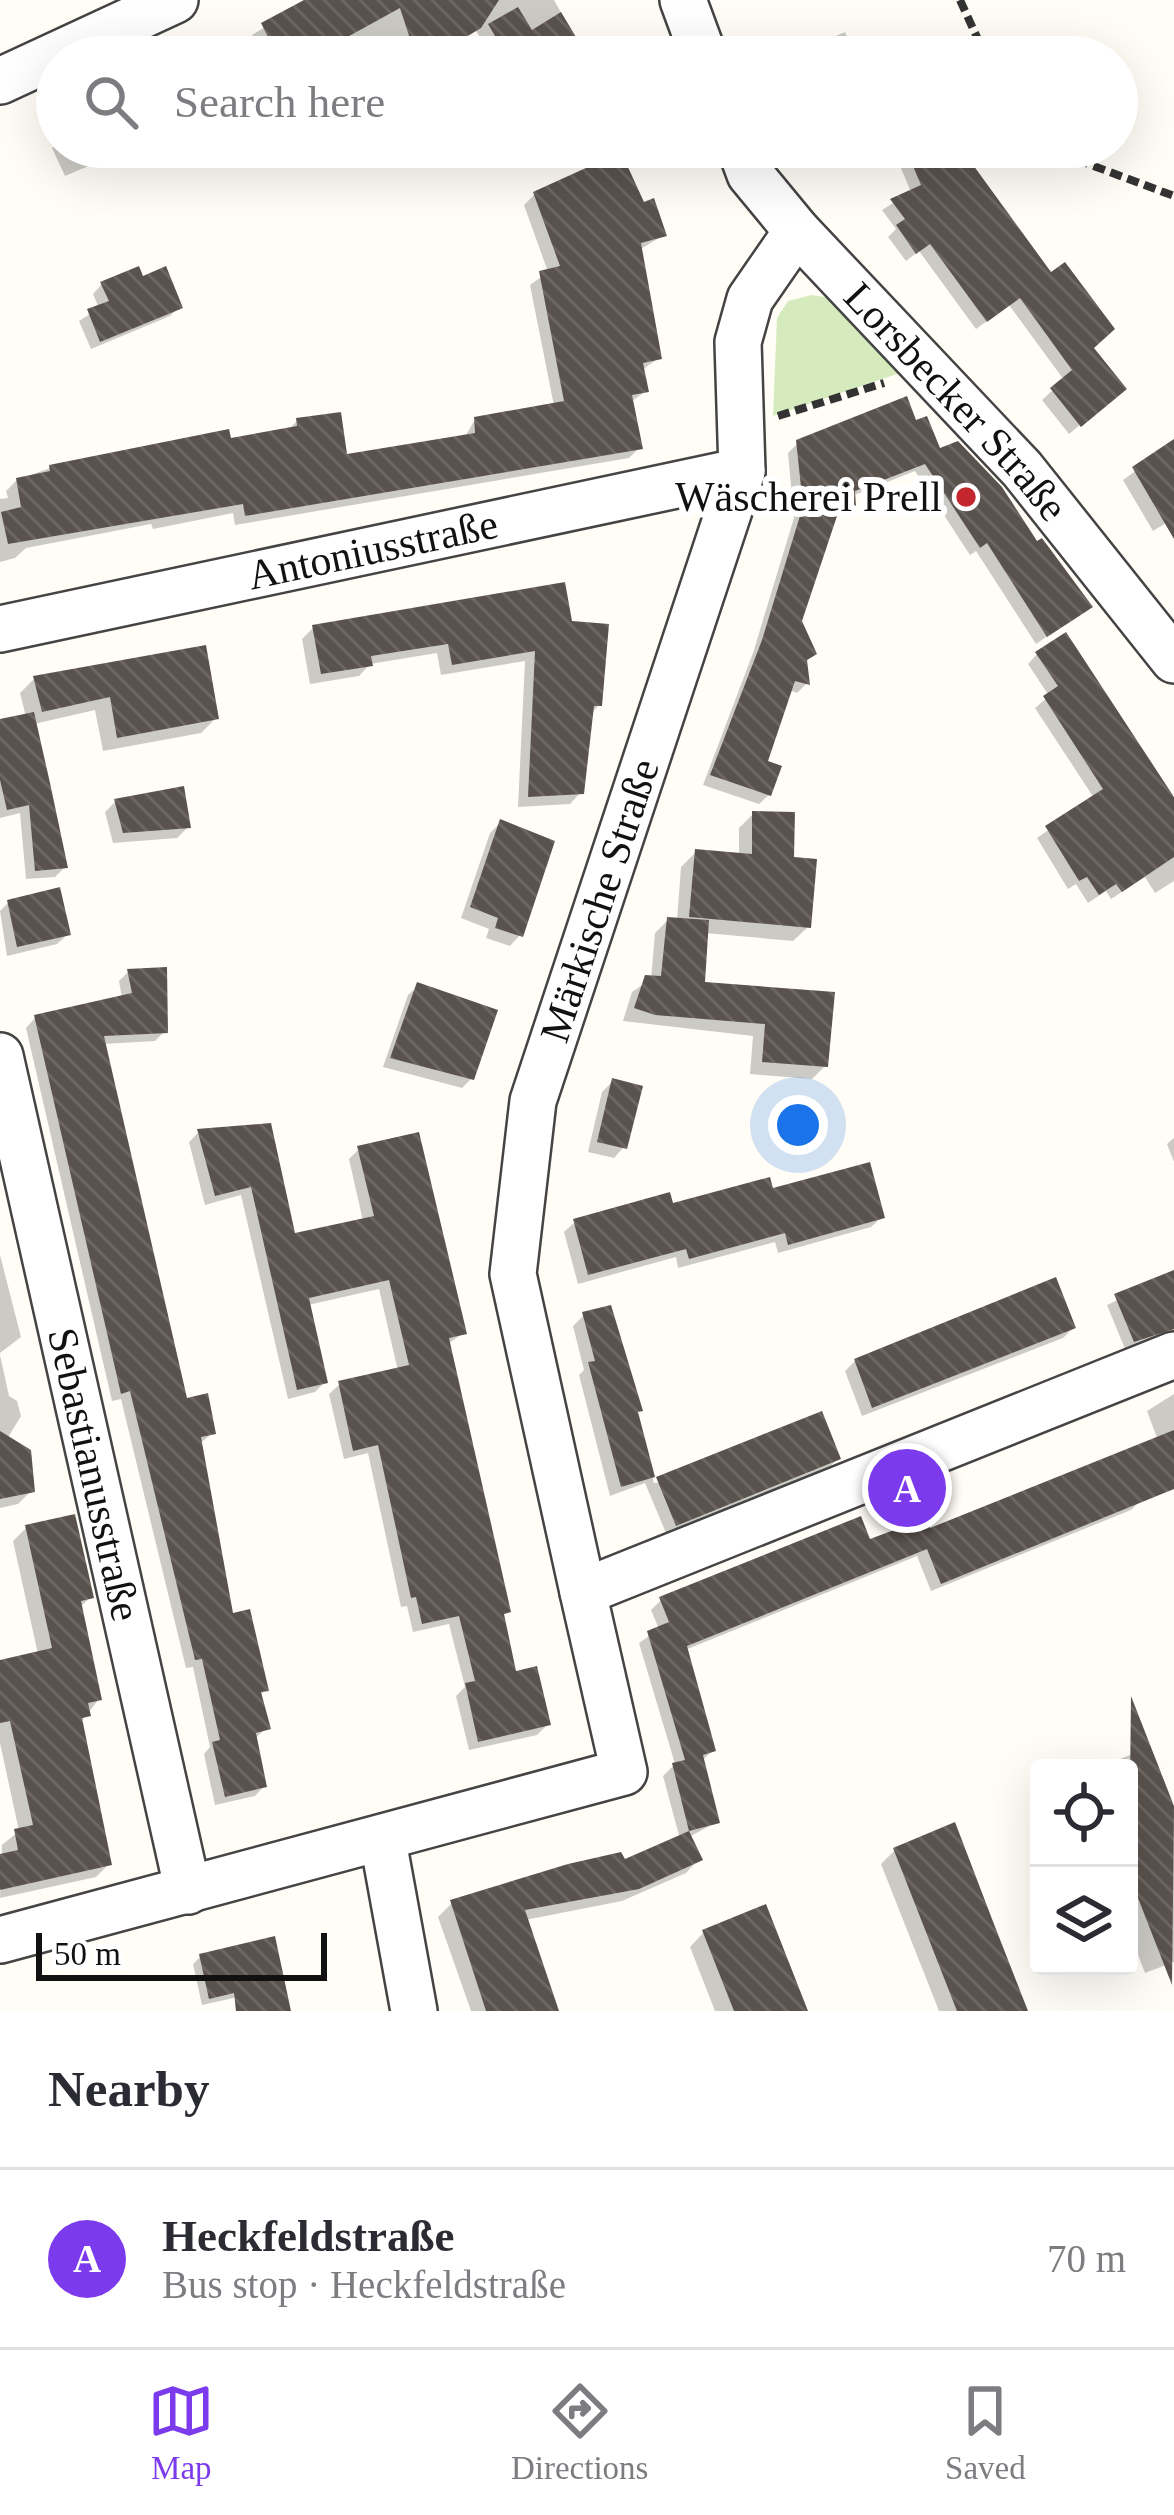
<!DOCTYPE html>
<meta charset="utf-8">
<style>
:root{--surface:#fff;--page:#f7f7f7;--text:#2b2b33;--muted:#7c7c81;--line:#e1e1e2;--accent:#7c3aed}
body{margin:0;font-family:Georgia,serif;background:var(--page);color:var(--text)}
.controls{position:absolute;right:36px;bottom:36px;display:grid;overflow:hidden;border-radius:12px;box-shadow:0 12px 48px #0002}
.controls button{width:108px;height:108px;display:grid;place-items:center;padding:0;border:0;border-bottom:3px solid var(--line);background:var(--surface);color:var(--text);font:60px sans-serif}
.scale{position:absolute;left:36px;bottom:30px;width:291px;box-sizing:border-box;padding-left:12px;border:6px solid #111;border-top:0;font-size:33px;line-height:42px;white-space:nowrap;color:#111;-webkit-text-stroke:9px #fff;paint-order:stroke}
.you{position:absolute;left:798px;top:1125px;width:42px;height:42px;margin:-30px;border:9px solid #fff;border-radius:50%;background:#1a73e8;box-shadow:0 0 0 18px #1a73e833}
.badge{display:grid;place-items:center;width:78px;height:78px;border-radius:50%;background:var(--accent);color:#fff;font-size:39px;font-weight:700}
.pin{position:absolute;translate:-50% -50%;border:6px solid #fff;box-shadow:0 3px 12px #0006}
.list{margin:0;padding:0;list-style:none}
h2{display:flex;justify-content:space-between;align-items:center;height:156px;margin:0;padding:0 48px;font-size:51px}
h2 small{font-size:39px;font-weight:400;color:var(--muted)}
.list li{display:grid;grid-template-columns:78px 1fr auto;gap:36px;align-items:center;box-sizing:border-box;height:180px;padding:0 48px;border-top:3px solid var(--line)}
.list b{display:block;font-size:45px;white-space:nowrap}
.list p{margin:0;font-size:39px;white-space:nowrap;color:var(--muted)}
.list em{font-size:39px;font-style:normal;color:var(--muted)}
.icon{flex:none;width:66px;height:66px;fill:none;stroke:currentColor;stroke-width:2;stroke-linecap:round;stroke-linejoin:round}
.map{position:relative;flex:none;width:1174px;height:2011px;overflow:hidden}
.search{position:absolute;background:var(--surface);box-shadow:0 12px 48px #0002;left:36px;right:36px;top:36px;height:132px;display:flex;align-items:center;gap:30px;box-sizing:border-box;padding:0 42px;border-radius:66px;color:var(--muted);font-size:45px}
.sheet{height:336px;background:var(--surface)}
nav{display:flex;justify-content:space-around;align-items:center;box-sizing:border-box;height:168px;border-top:3px solid var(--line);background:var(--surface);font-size:33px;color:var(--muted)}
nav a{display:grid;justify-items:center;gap:6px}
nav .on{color:var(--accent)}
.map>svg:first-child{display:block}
.grass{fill:#d5ebbd}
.shadow{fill:#0003}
.building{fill:url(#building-back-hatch)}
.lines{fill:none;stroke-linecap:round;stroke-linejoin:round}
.minor-casing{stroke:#444;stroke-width:50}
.path{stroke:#333;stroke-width:8;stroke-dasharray:12 6;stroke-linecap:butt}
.minor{stroke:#fff;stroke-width:45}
.poi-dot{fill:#c4262e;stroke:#fff;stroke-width:4.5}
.labels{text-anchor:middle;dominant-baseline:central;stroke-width:12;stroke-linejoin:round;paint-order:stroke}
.street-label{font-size:42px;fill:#111;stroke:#fff}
.poi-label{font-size:42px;fill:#111;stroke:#fff;text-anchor:end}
</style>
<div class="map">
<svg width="1174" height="2011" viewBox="0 0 1174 2011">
<defs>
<pattern id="building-back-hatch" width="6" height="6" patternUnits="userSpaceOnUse" patternTransform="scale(3)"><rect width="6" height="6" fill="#5a524d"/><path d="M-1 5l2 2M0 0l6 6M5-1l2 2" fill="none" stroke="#6d6662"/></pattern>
</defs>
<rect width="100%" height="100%" fill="#fffdf5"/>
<path class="grass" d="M812,295l25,4 66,73 -130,44 4,-98 11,-17z"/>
<path class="shadow" d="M310,0h244l32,57h-94l-17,-28 -44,28h-168l-11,-22z
M845,32l11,25h-60l6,-6z
M57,143v4h76l-68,29 -13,-28z
M892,147h87l-17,8 128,193 23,50 -44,36 -27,-34 22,-20 -55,-75 -33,24 -57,-78 -13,10 -18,-24 8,-8 -14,-19 29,-18z
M534,195l109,11 21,29 -25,15 20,108 -17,12 4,21 -15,11 8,46 -10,10 -394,67 -2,-12 -80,16 -2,-5 -125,24 -11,10 -15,4v-63l8,-1 -2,-7 11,-11 33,-12 237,-37 10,-10 48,36 120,-20 10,-18 79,-13 -24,-121 18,-13 -24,-67z
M142,280l37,27 -9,9 -79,33 -12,-28 20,-13 -6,-14 9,-10z
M914,424l123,121 52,62 -53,37 -60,-93 -6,4 -55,-84 -63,25 1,10 -20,11 -34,104 8,62 -10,10 -8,-3 -25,73 5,32 -10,9 -56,-19 50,-132 41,-135 -6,-65 10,-10z
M1174,443v75l-21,13 -30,-51z
M569,624l30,81 -9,10 -9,77 -11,12 -52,3 7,-146 -84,14 -4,-22 -67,11 -11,12 -49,8 -8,-45 12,-12z
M1037,654l137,150v77l-19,12 -10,-16 -34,22 -5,-8 -18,12 -12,-19 -8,5 -31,-51 57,-40 -59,-90 14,-12 -21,-32z
M35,678l181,40 -15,15 -98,18 -8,-41 -61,14 31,143 -10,10 -29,2 -6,-66 -20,5v-96l26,-5 -6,-24z
M116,801l72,26 -11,11 -64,5 -8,-31z
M753,814l38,46 17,67 -15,14 -88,-8 -4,52 130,10 -5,70 -14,14 -62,-5 3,-38 -130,-15 9,-29 19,-13 4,-46 13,-13h9l4,-53 15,-15 43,4v-28z
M500,823l20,112 -10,11 -24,-8 3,-9 -28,-11 29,-85z
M8,903l60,31 -11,10 -50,12 -7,-45z
M128,972l37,59 -10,10 -52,3 81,357 29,32 -14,11 31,173 35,73 -6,6 8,32 -13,11 10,47 -9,10 -40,9 -11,-51 6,-7 -17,-80 -7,1 -65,-269 -9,2 -86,-373 9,-10 87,-20 -3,-17z
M418,986l54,92 -10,10 -79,-21 25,-72z
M613,1081l11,66 -10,11 -26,-6 14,-60z
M268,1126l25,110 70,-15 -14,-62 10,-10 104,184 -15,11 59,267 -5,6 12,58 33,50 -10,10 -68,15 -13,-54 9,-9 -16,-63 -36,8 -6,-26 -6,1 -33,-154 -24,6 -15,-65 11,-10 58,-13 -19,-82 -71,16 17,77 -10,10 -27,7 -47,-204 -36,10 -16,-63 10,-10z
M1174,1138v24l-7,-18z
M771,1192l111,25 -11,10 -93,26 -3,-11 -97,26 -2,-11 -98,27 -14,-52 11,-10z
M0,1255l21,82 -21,16z
M1174,1273v59l-49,17 -18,-44z
M584,1315l51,99 19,69 184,-24 -10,9 -162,65 -21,-50 -35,13 -31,-121 5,-5 -11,-44z
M1073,1328l-10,10 -201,78 -17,-45 10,-10z
M0,1355l9,41 8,5 4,15 -14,23 25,51 -14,14 -18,4z
M1174,1394v62l-9,3 -18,-48z
M1141,1500l-10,10 -200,81 -14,-35 -232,94 28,100 -12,12 16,60 -28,15 10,22 -13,14 -64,28 -97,19 31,91h-85l-33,-94 14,-14 171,-40 57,-24 -17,-63 12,-12 -36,-121 20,-14 -8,-19 10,-10 208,-57z
M26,1528l65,69 -12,11 20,91 -19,24 29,141 -13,13 -96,21 2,-53 17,-14 -19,-88v-79l38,-10 -25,-113z
M1148,1748l26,66v148l-29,11 -16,-42v-163h-32z
M895,1850l128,161h-84l-58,-147z
M703,1933l102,78h-90l-25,-64z
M201,1956l73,33 -72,16 -9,-41z"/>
<path class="building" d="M304,0h195l-18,28 -48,29h-17l-16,-49 -60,33 9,16h-71l-17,-34z
M518,7l14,23 29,-18 27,45h-101l15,-9 -14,-24z
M905,147h55l91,125 14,-10 50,67 -21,19 33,41 -46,38 -31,-39 22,-18 -52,-72 -33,24 -57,-78 -14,10 -20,-29 9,-6 -15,-20 31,-14z
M621,152l23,50 10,-4 13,38 -26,7 21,116 -19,4 6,29 -17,3 11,54 -398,67 -2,-12 -235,40 -7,-32 20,-5 -5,-29 34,-7 -1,-6 180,-36 2,9 66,-12 -1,-8 45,-6 6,42 128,-21 -1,-16 90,-16 -25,-130 21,-5 -27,-74z
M139,266l4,10 23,-10 17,42 -83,34 -13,-33 22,-8 -9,-19z
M907,396l9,24 11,-4 13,32 18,-7 44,46 35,54 5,-3 51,69 -46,30 -60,-94 -7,5 -55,-84 -70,27 1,16 -17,3 -37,111 15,33 -10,6 3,25 -15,-4 -27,80 14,5 -11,30 -61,-21 52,-135 41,-134 -7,-66z
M1174,439v100l-42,-72z
M565,582l7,39 37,3 -7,82h-8l-10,88 -56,3 7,-146 -83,14 -4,-21 -77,12 2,10 -52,8 -9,-49z
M1066,632l108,165v60l-52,35 -6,-8 -17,11 -12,-18 -8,4 -34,-55 58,-37 -60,-93 15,-10 -23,-34z
M206,645l13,74 -102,19 -7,-41 -68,15 -9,-36z
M34,712l16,71 18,85 -33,3 -6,-66 -22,5 -7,-30v-61z
M184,786l7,42 -68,5 -9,-34z
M752,811l43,1 -1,45 23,2 -6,69 -122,-11 6,-68 57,5z
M500,819l55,22 -32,96 -28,-9 3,-10 -28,-11z
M60,887l11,48 -54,12 -10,-47z
M667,917l42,3 -4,62 130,10 -7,75 -66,-5 3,-38 -110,-9 -21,-7 11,-33 16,1z
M167,967l1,66 -64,3 83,362 21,-5 8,41 -15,3 32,176 17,-4 19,82 -8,1 10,37 -15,4 11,54 -42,10 -13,-55 8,-2 -18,-81 -7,1 -65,-269 -9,3 -87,-379 98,-22 -5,-24z
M417,982l81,28 -24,70 -84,-22z
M612,1078l31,8 -16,63 -30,-7z
M271,1123l24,110 79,-17 -17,-70 62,-14 48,202 -18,4 62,274 -7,2 12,57 21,-5 14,59 -73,17 -13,-59 10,-2 -16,-65 -37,8 -6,-27 -5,1 -33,-153 -25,6 -15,-70 71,-16 -20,-85 -80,18 19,85 -31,7 -46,-203 -36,9 -18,-67z
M870,1162l15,56 -97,27 -3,-12 -96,26 -3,-10 -98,26 -15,-56 97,-27 3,11 97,-26 3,11z
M1174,1270v59l-40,13 -20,-48z
M1056,1277l20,51 -204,80 -18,-49z
M611,1305l32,106 -5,1 17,65 -34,10 -33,-125 7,-1 -13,-49z
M822,1411l19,48 -165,67 -20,-49z
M1174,1430v59l-233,95 -14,-35 -240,97 29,105 -13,4 17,68 -31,8 -17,-68 13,-3 -38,-129 22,-9 -10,-25 202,-81 9,23 56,-21 4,10z
M0,1431l31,19 4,42 -35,7z
M75,1514l19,84 -13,3 21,99 -14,3 3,13 -9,2 30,147 -112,25v-36l18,-4 -4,-21 19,-4 -23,-104 -10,2v-63l52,-12 -27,-123z
M1131,1696l43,110 -2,179 -43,-110z
M955,1822l37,97 36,92h-71l-64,-163z
M689,1831l14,29 -64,29 -114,21 34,101h-73l-36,-111 118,-36 53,-12 4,7z
M766,1904l42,107h-74l-32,-81z
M275,1936l16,75h-55l-2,-18 -25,6 -10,-45z"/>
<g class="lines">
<g class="minor-casing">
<g id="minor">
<path d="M683,0l21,57"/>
<path d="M0,81l175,-81"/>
<path id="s1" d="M740,147l10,27 47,57 225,238 152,191"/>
<path id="s2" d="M0,629l742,-158"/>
<path id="s3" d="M0,1056l188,835"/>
<path id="s4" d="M583,1592l-70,-318 20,-173 209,-630 -4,-129 12,-43 47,-68"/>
<path d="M383,1841l31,170"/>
<path d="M0,1940l624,-168 -41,-180 591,-237"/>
</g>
</g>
<path class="path" d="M960,0l26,57
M1043,147l131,49
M778,416l106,-33"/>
<use href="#minor" class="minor"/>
</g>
<circle class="poi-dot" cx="966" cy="497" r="12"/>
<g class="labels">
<g class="street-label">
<text stroke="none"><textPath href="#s1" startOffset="336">Lorsbecker Straße</textPath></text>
<text stroke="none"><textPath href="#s2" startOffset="381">Antoniusstraße</textPath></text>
<text stroke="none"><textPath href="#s4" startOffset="711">Märkische Straße</textPath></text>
<text stroke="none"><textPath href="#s3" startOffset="429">Sebastianusstraße</textPath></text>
</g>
<g class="poi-label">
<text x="942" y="497">Wäscherei Prell</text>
</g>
</g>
</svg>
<div class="controls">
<button><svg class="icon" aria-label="locate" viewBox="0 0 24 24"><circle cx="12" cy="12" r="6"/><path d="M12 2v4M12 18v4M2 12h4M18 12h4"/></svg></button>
<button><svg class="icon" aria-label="layers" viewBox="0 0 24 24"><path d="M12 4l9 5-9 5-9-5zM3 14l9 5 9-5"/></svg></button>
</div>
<div class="scale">50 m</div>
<div class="you"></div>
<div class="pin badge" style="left:907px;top:1488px">A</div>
<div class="search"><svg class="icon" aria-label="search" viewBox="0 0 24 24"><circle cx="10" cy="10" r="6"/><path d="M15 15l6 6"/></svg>Search here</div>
</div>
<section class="sheet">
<h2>Nearby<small></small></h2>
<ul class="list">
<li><span class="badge">A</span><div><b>Heckfeldstraße</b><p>Bus stop · Heckfeldstraße</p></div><em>70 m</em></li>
</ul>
</section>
<nav>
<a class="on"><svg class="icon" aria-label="map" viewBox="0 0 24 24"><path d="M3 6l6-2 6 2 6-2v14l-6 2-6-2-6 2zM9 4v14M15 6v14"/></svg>Map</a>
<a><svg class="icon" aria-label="directions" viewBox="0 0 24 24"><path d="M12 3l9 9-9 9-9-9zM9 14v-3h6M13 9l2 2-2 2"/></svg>Directions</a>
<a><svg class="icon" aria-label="saved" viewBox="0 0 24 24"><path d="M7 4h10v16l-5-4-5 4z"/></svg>Saved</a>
</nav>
